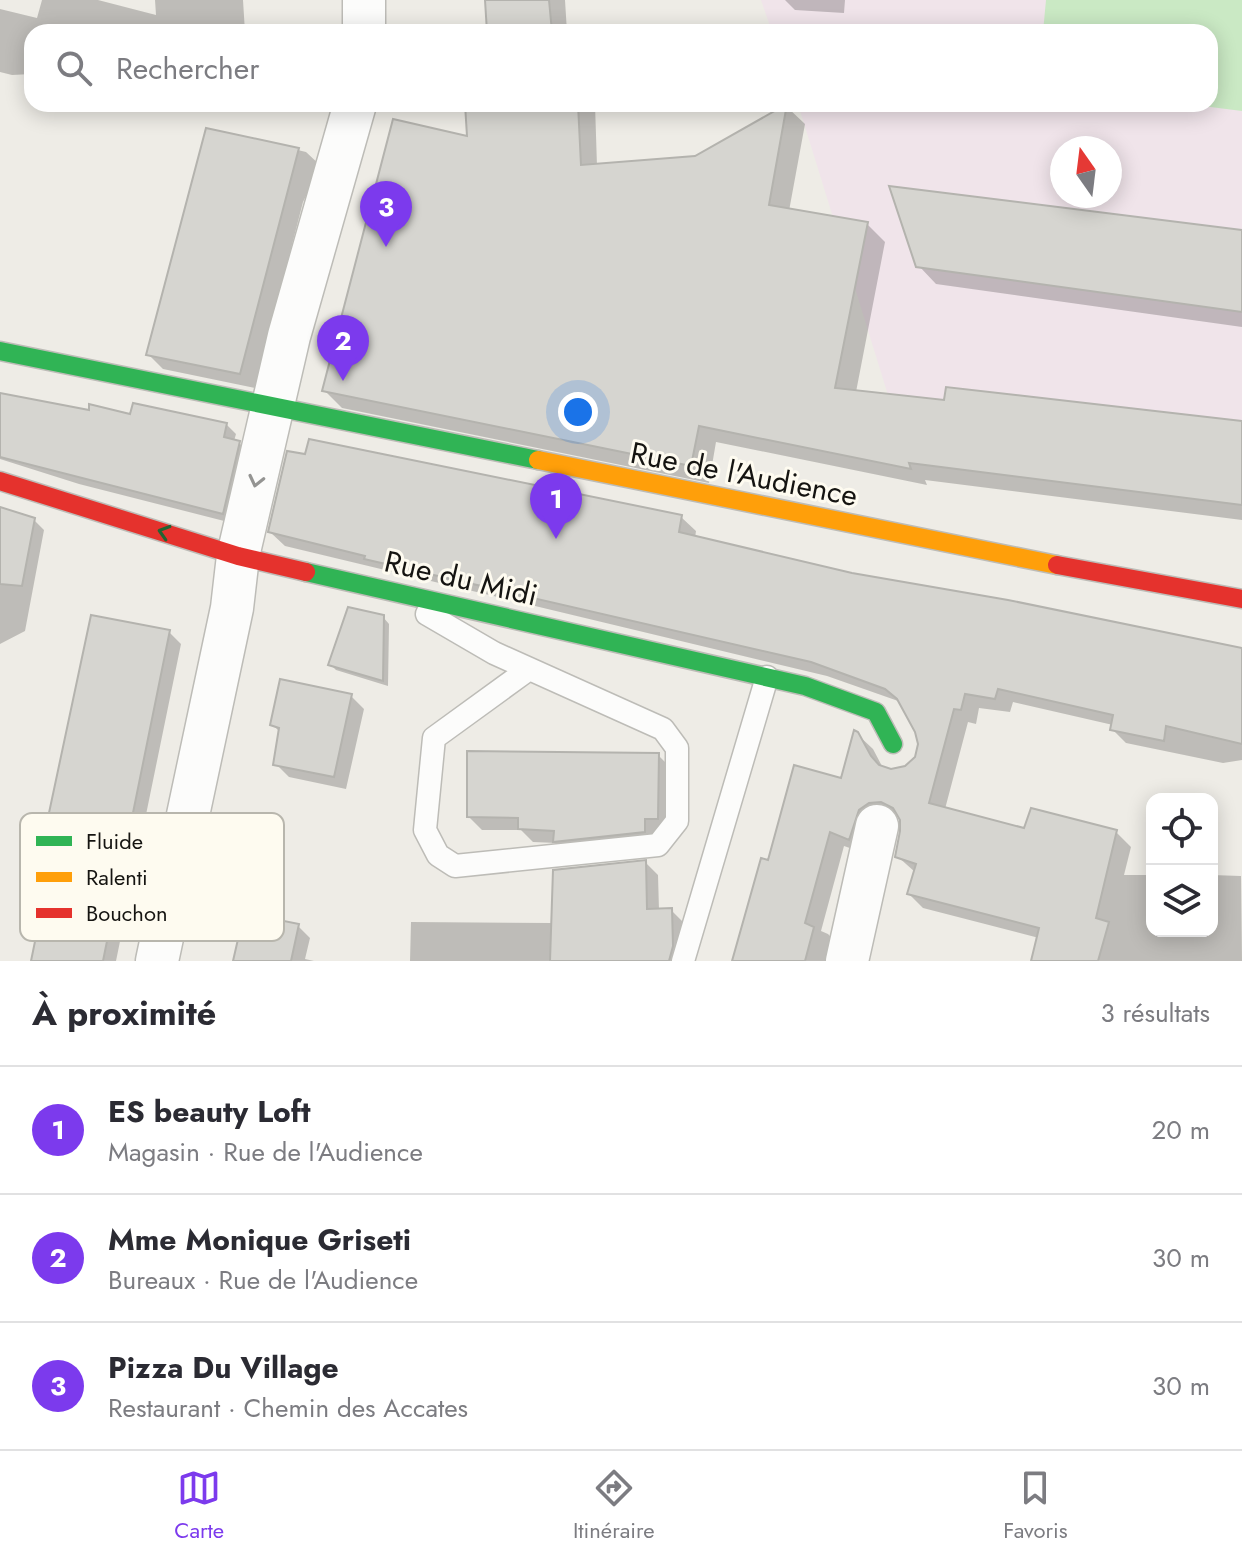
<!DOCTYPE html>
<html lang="fr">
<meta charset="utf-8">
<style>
:root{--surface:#fff;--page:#f7f7f7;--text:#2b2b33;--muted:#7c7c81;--line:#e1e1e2;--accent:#7c3aed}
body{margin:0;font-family:Jost,sans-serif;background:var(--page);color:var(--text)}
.controls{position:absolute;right:24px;bottom:24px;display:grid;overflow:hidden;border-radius:16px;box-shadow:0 4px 20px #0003}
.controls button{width:72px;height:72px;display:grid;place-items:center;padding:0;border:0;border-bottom:2px solid var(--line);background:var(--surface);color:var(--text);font:40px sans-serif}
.compass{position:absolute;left:1050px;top:136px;width:72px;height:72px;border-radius:50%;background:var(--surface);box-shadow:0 4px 20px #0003;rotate:346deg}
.you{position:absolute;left:578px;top:412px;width:28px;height:28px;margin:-20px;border:6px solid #fff;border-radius:50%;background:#1a73e8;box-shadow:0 0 0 12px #1a73e833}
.badge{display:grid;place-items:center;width:52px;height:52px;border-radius:50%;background:var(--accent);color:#fff;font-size:26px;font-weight:700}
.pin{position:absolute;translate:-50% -66px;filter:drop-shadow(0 2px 4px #0008)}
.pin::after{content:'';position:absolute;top:42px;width:28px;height:24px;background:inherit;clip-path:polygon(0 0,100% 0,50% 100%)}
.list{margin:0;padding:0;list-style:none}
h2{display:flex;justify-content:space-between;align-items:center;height:104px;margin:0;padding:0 32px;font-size:34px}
h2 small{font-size:26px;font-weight:400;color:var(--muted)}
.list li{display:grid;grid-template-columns:52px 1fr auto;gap:24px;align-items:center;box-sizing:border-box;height:128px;padding:0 32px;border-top:2px solid var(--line)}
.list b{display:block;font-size:30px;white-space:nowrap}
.list p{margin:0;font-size:26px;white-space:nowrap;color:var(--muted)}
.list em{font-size:26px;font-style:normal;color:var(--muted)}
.icon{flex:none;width:44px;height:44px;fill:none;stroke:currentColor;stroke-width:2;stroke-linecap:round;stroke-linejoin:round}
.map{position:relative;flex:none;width:1242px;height:961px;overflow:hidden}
.search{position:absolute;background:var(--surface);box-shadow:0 4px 20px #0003;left:24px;right:24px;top:24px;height:88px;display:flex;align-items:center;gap:20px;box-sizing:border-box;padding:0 28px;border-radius:24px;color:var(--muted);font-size:30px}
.sheet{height:488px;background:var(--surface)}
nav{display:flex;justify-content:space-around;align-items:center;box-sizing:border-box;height:112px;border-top:2px solid var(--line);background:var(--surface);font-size:22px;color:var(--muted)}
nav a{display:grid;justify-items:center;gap:4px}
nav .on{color:var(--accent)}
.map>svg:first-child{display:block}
.industrial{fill:#f0e4ea;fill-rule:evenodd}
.green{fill:#cae9c4}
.shadow{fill:#0003}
.building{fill:#d6d5d0;stroke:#b4b3ae;stroke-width:2}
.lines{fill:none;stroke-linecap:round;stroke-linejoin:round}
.lane-casing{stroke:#bdbcb7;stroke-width:25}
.street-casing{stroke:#bdbcb7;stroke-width:45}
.fast-casing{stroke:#bdbcb7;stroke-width:21}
.slow-casing{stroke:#bdbcb7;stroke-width:21}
.jam-casing{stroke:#bdbcb7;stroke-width:21}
.lane{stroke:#fcfcfb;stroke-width:22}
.street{stroke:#fcfcfb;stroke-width:42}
.fast{stroke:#30b455;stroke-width:18}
.slow{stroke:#ff9f0a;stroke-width:18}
.jam{stroke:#e5322d;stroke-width:18}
.oneway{stroke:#949492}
.oneway2{stroke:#226433}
.labels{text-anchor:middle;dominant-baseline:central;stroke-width:6;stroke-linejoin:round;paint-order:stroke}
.street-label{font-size:30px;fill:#151411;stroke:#fefbf0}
.key{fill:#fefbf0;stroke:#b8b6ad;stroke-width:2}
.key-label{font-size:22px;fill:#151411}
</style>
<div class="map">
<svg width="1242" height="961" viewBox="0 0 1242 961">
<rect width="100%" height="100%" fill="#eeece6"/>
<path class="industrial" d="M761,0h481v505l-333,-42 -111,-359h412v-72h-438zM1062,148h48v48h-48z"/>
<path class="green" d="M1046,0h196v111l-55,-7h23v-72h-167z"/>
<path class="shadow" d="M42,0h56l58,15 -1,-15h88l2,32h-213v42l-20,1 -12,-3v-63l37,9z
M487,0h78l2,32h-78z
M785,0h60l-1,13 -49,-3z
M823,27l81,5h-81z
M467,104h128l2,62 98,-8 92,-51 18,17 -16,87 78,13 18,18 -29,150 90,11 296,21v96l-317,-40 2,5 -211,-43 -7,41 -367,-75 -18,-18 145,-252z
M208,128l98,24 15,14 -18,36 -48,186 -92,-19 -15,-15z
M1242,232v95l-306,-43 -18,-19z
M0,394l91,18 135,12 10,10 -2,7 5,2 10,9 -17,71 -153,-39 -79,-25z
M0,512l34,8 10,10 -19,101 -25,13z
M681,517l15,14 -1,7 157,37 390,75v110l-19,3 -97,-20 -14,-14 1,-4 -100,-23 -3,10 -31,-4 -3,16 -8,-2 -23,87 81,21 90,2 15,15 -7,28h28v56h60v-56l29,1 1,85h-209l6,-23 -116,-30 -14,-14 6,-22 -18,-16 5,-25v-13l-3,-1h-13l-22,36 -20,-7 -23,85 7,3 14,15 -2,12h-105l34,-98 74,-82 14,-47 16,15 10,19 8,3 15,-4 10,-9 4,-14 -3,-12 -16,-30 -74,-26 -542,-130 -15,-14z
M383,617l6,7 -1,62 -52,-16 -6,-6z
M169,632l12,12 -65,317h-83l25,-125 -10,-10z
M351,696l13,13 -18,80 -57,-12 -13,-13 5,-31 -9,-9z
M658,755l13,13 -1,64 -12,13 -90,9 -11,-11 -24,-1 -12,-12h-39l-13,-13z
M645,862l13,13 1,35h12l13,13 1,38h-275l1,-39 142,1z
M298,926l12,12 -5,21 9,2h-78z"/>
<path class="building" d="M485,0h64l3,32h-65z
M465,104h113l3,61 114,-9 92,-52 -18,101 99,17 -33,166 109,12 2,-13 296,34v84l-333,-42 2,6 -212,-43 -8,40 -369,-75 71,-272 74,17z
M206,128l93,20 -59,226 -94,-19z
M889,186l353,44v82l-326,-45z
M0,393l89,17v-6l41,10 3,-11 94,20 -3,14 16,4 -17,73 -223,-57z
M309,439l373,76 -3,17 173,41 156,27 234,48v96l-76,-18 -2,15 -54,-11 3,-15 -115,-26 -3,10 -30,-5 -4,16 -7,-1 -25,94 95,25 7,-20 86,22 -21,88 13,4 -11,39h-67l8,-33 -132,-34 9,-30 -21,-7 5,-26v-11l-7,-12 -12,-6 -12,1 -10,7 -10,30 -19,-8 -25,91 9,4 -9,34h-73l29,-103 7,2 26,-95 47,13 13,-48 4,2 13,24 8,9 12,4 14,-3 10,-9 3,-13 -3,-12 -18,-33 -12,-10 -74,-27 -447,-103 1,-3 -97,-24 19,-81 18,3z
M0,507l35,11 -13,68 -22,-2z
M348,607l36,8 -1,66 -55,-16z
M91,615l79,15 -67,331h-72l27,-132 -12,-2z
M280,679l72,15 -18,83 -61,-12 6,-37 -9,-3z
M467,751l192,2 -1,66h-13v13l-92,10 1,-11 -36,-2v-11l-51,-1z
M646,860l1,49 25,-1 1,38 -4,15h-119l3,-91z
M244,913l55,11 -8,37h-58z"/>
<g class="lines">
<g class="lane-casing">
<path id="lane" d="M427,614l67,39 169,76 14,19v73l-19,24 -203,21 -17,-11 -13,-25 9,-92 95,-69
M683,961l84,-284"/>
</g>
<g class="street-casing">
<path id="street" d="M364,0v32
M157,961l75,-353 6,-52 51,-220 66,-232
M847,961l30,-135"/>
</g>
<g class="fast-casing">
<path id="fast" d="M0,351l538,109
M306,572l499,114 71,26 17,32"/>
</g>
<g class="slow-casing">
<path id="slow" d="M538,460l519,105"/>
</g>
<g class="jam-casing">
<path id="jam" d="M0,481l238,75 68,16
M1057,565l185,34"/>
</g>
<use href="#lane" class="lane"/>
<use href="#street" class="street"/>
<use href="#fast" class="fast"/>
<use href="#slow" class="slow"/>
<use href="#jam" class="jam"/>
</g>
<defs><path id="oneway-chevron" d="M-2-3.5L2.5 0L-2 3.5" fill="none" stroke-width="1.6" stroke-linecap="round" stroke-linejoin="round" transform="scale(2)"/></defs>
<use class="oneway" href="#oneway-chevron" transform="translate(256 481) rotate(103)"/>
<use class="oneway2" href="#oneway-chevron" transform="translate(164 532) rotate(-163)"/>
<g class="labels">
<g class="street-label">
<text transform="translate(744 474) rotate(11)">Rue de l'Audience</text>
<text transform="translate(461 578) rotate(13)">Rue du Midi</text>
</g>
</g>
<rect x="20" y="813" width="264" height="128" rx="12" class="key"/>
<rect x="36" y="836" width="36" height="10" fill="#30b455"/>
<rect x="36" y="872" width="36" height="10" fill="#ff9f0a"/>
<rect x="36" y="908" width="36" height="10" fill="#e5322d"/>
<g class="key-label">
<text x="86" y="849">Fluide</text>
<text x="86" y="885">Ralenti</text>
<text x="86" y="921">Bouchon</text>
</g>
</svg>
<div class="controls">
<button><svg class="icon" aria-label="locate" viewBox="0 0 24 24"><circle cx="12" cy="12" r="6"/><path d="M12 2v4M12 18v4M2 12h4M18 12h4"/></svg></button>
<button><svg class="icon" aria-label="layers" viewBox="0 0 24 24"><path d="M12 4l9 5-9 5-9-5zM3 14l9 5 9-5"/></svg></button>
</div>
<svg class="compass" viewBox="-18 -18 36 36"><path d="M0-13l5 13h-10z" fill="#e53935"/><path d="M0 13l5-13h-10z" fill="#7c7c81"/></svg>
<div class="you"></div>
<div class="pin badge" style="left:556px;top:539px">1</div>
<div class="pin badge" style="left:343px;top:381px">2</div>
<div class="pin badge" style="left:386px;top:247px">3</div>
<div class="search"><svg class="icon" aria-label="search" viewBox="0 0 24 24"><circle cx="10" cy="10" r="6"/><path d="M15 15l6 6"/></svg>Rechercher</div>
</div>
<section class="sheet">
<h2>À proximité<small>3 résultats</small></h2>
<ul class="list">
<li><span class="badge">1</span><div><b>ES beauty Loft</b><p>Magasin · Rue de l'Audience</p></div><em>20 m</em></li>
<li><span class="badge">2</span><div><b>Mme Monique Griseti</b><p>Bureaux · Rue de l'Audience</p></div><em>30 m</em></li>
<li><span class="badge">3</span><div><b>Pizza Du Village</b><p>Restaurant · Chemin des Accates</p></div><em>30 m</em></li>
</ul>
</section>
<nav>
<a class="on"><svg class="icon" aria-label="map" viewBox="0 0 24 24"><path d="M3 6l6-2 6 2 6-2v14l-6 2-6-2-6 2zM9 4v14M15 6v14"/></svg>Carte</a>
<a><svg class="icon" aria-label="directions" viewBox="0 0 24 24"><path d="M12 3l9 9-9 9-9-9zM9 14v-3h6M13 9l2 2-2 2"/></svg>Itinéraire</a>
<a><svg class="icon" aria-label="saved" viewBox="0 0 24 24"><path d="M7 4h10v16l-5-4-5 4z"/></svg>Favoris</a>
</nav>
